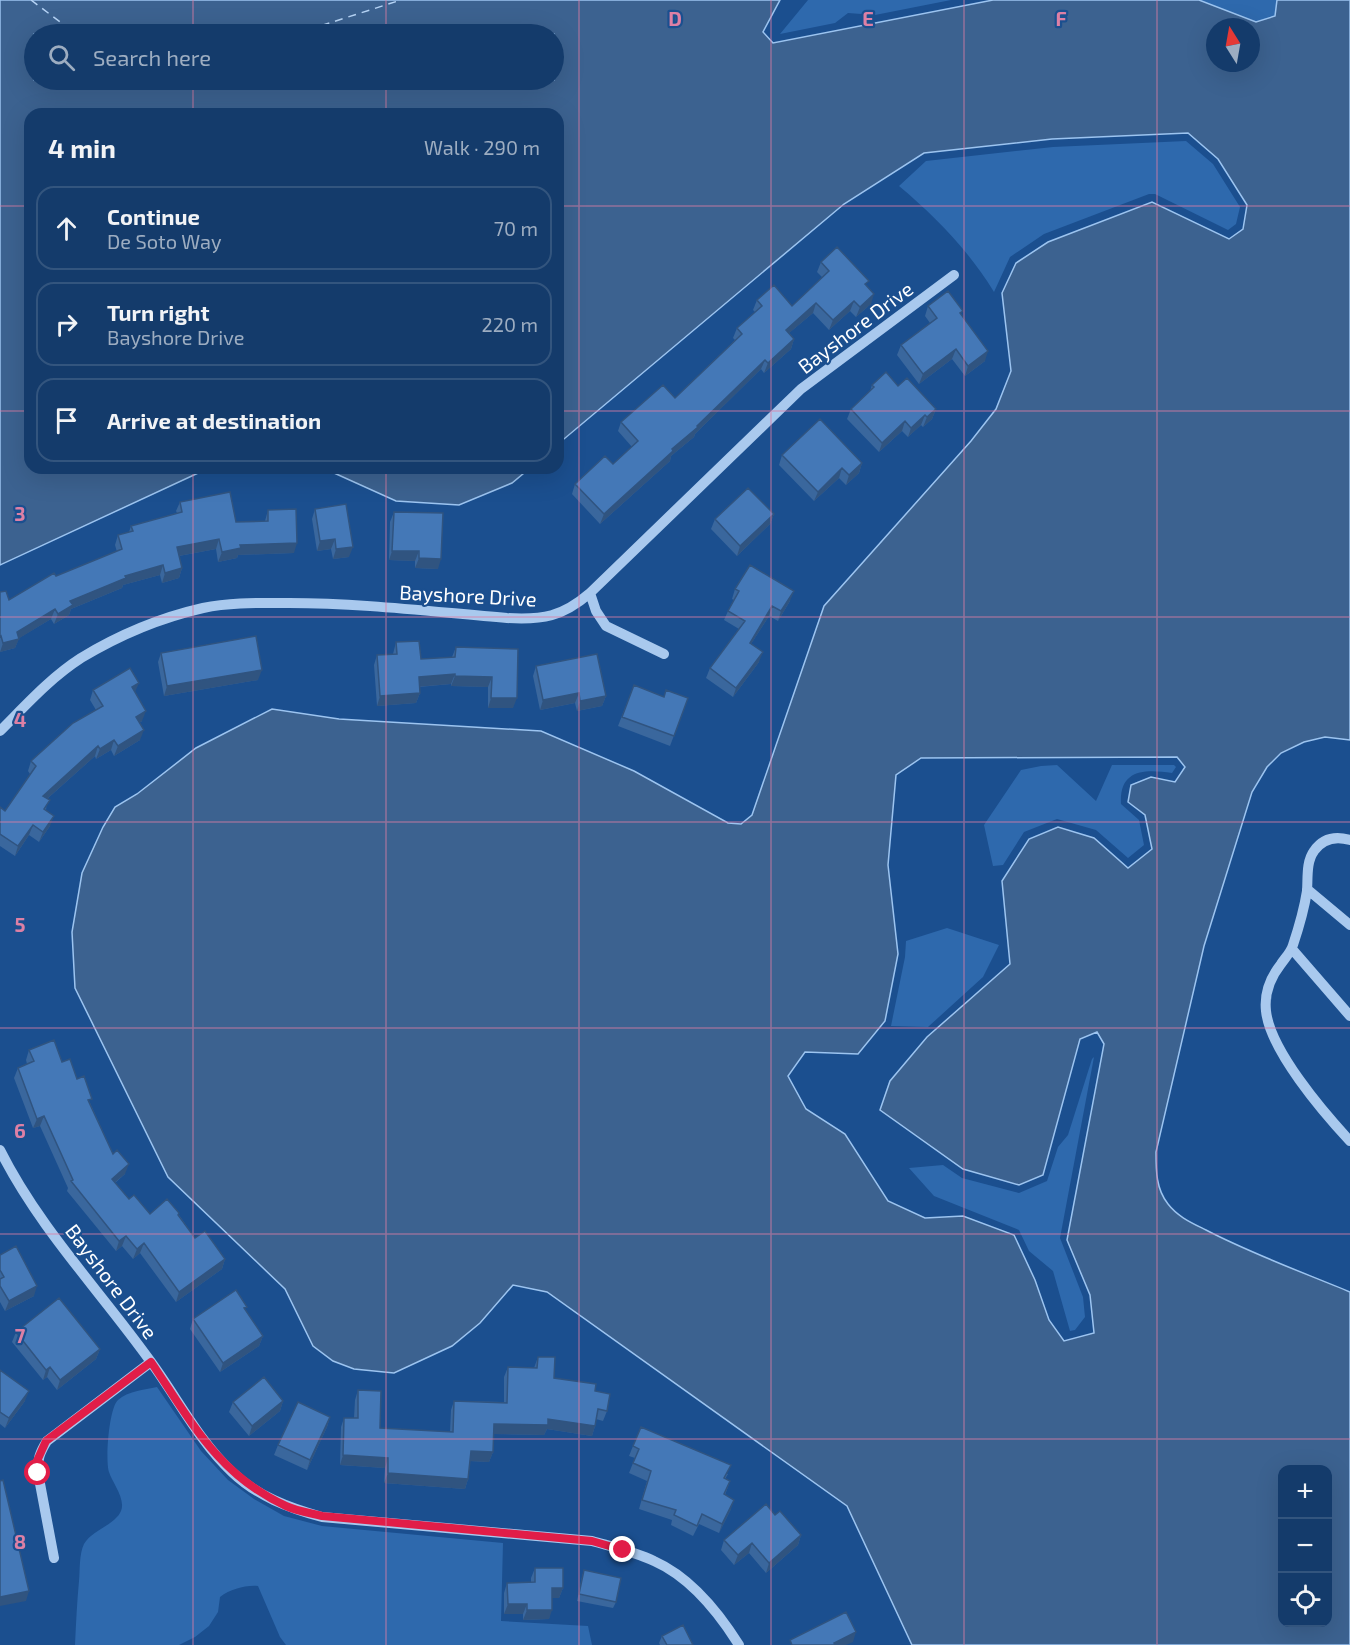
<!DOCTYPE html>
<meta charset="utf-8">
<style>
:root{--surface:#143b6b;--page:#1d4271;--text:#f1f3f6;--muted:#9dadc1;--line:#33557e}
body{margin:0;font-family:"Exo 2",sans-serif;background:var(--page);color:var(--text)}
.controls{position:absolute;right:18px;bottom:18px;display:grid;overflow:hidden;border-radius:12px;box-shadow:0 6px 24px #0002}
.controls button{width:54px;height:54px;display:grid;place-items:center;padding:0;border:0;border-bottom:2px solid var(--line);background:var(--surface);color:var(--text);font:30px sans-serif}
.compass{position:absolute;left:1206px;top:18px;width:54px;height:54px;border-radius:50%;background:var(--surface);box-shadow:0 6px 24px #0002;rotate:349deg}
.stop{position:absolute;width:18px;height:18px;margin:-14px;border:4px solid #e11d48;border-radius:50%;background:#fff}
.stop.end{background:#e11d48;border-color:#fff;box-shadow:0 2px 6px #0008}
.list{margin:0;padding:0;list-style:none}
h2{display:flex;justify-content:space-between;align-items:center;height:78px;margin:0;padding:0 24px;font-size:26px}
h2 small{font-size:20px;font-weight:400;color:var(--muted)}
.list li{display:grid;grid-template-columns:39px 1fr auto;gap:18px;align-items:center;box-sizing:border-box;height:84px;margin:0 12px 12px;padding:0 12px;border:2px solid var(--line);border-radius:18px}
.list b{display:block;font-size:22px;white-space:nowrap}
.list p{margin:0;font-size:20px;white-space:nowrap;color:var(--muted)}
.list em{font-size:20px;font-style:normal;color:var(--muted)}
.icon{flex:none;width:33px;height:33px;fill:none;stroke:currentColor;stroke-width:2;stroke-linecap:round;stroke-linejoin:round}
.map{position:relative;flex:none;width:1350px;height:1645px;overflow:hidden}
.search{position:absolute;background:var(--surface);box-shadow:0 6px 24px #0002;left:24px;top:24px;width:540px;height:66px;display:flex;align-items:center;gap:15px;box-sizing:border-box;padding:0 21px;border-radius:33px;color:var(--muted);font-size:22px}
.panel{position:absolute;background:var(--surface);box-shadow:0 6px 24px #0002;left:24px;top:108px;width:540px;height:366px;border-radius:18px}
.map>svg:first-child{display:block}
.green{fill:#2e69ad}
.water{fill:#3c6290;stroke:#9cc4f0;stroke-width:1.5;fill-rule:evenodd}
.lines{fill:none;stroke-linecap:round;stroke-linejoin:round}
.ferry{stroke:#b5d3f5;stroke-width:1.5;stroke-dasharray:8 6;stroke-linecap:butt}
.minor{stroke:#a9c9ee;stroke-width:10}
.wall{fill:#3a679d}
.shaded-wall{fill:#305480}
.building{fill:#4478b7;stroke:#305480;stroke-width:1.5}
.route{stroke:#e11d48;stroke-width:8}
.grid{fill:none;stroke:#dd80a5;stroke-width:1.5;stroke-opacity:0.55}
.labels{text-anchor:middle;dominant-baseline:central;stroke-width:4.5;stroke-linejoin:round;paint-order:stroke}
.street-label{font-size:20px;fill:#fff;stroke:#1b4f8f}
.grid-label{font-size:20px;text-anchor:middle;font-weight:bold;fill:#dd80a5;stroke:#1b4f8f;stroke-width:4.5;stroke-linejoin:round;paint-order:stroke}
</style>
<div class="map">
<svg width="1350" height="1645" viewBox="0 0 1350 1645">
<rect width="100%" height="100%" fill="#1b4f8f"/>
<path class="green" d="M808,0h143l-76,15 -27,-2 -13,10 -55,11z
M1193,0h84l-1,16 -20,7z
M1186,141l27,23 27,43 -4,17 -8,6 -73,-36h-6l-105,40 -34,23 -16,35c-25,-41 -58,-75 -95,-106l27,-25 127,-14z
M1057,765l39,36 16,-36h62l2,2 -4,6c-27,-4 -53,-4 -51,31l18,16 5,25 -16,13 -32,-28 -39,-11 -33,13 -21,33 -10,1 -9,-41 37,-55 20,-4z
M947,928l52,17 -16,32 -55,50 -37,-1 14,-69 1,-16z
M1094,1057l-34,181 23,59 2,20 -10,13 -5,1 -17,-60 -24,-20 -10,-21 -85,-34 -25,-28 34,-3 19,13 57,15 28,-12 11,-34 10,-12 24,-76z
M157,1387l44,64 27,29 26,19 30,17 38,10 181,17 -2,78 87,5 4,19h-306l-6,-8 -22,-51c-13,-1 -27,3 -38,11l-2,15 -9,14 -14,11 -16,8h-104c1,-22 2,-43 4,-64 1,-11 0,-27 5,-37 8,-14 31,-19 37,-33 5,-12 -9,-29 -12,-39 -4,-12 0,-64 9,-72 10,-9 26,-10 39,-13z"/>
<path class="water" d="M0,0h780l-17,32 10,11 220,-43h206l57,22 19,-6 2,-16h73v740l-25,-3 -21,5 -23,11 -14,14 -15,25 -48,154 -48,206c0,19 0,37 12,52 10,13 24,19 38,26 46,24 96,42 144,62v353h-438l-65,-139 -300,-214 -34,-7 -33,38 -28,23 -58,27 -40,-4 -21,-8 -20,-15 -28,-57 -117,-112 -93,-189 -3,-56 10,-59 21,-46 12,-20 22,-13 59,-46 76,-39 67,10 202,12 93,40 94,52 13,1 11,-9 72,-209 147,-165 25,-32 15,-38 -9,-78 14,-30 32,-21 104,-40 77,37 14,-10 4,-24 -29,-46 -30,-26 -136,6 -128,14 -80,51 -286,240v-330h-528v354h179l-209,97zM1215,27h36v36h-36zM34,34h520v46h-520zM1177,757l8,10 -10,15 -24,-5 -20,8 -3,17 17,13 7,34 -24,19 -34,-30 -36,-11 -29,12 -27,42 8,83 -83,73 -37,44 -10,29 83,59 56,16 24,-10 37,-136 17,-7 7,12 -37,196 23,55 4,38 -30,8 -15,-21 -14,-40 -21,-45 -51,-19 -38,2 -37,-17 -43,-67 -39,-25 -18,-33 17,-24 53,2 27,-33 13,-67 -10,-89 8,-90 25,-17zM1282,1470h46v152h-46z
M323,468h207l-18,15 -53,22 -63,-4z"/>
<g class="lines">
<path class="ferry" d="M31,0l45,34
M295,34l106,-34
M134,80l7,5 16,-5"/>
<path class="minor" d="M590,593l6,18 10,15 58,28
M0,731c26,-26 50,-53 81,-73 38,-23 78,-40 122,-50 28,-6 57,-5 86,-5 73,0 145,9 218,15 36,2 55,-1 83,-25l211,-204 153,-114
M1350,840c-14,-4 -27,-2 -36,11 -8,11 -6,27 -7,40 -3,19 -8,36 -14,54 -2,7 -8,13 -12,19 -11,14 -17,29 -15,47 4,39 57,101 84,130
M1307,889l43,36
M1292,949l58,67
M0,1150c39,78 101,142 151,212 27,37 48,79 81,110 25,24 57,36 90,45l270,24c21,6 43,11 62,20 36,16 65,52 85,84
M54,1558l-16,-85c-1,-13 2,-21 9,-32l104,-79"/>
</g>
<path class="wall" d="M821,262l46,24 4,18 -15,13 -6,-6 -21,19 -16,-17 -24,20 5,6 -3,10 -27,24 -3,-4 -66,65 -1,3 -23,19 -1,5 -70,63 -28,-30 3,-10 38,-20 19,-17 -14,-16 3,-9 54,-24 60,-58 -2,-2 4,-10 18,-16 -2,-2 4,-10 35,6 31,-28 -6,-6z
M928,306l33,9 24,46 -20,15 -13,-17 -33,25 -22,-29 4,-10 29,-22 -5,-7z
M872,385l26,1 38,23 -4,10 -9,8 -2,-2 -13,12 -6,-6 -23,21 -32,-33 4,-10 19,-18z
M782,455l80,8 -3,10 -13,12 -7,-7 -25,23 -35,-36z
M180,502l56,20 29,-1 3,-11 26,43 -56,2 -1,3 -19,4 -2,-13 -37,7 3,12 -3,10 -17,5 -2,-8 -37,10 -1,3 -51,21 -2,6 -15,9 -3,-5 -32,19 -4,10 -15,4v-60l9,8 47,-24 61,-24 -2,-7 3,-10 11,-3 2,-6 46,-13 -1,-2z
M315,509l34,48 -16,2 -2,-10 -14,2 -5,-32z
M394,512l44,57 -23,-1v-7l-26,-1 1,-38z
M774,514l-4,10 -33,32 -26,-27 4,-10z
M735,589l55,12 -12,20 -9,-5 -18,28 8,18 -26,35 -27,-19 4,-10 29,-39 -15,-9 4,-9 6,-11 -2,-1z
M396,642l25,17 31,-2 4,-10 62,2 -5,59h-25v-21l-37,-1v-2l-32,3 1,6 -4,10 -39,3 -3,-41 3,-10 16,-1z
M161,653l97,27 -94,16 -6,-34z
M536,666l70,30 -4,10 -25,5 -2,-8 -35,7 -7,-34z
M634,685l30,12 24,1 -18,48 -52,-20z
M93,690l42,3 7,28 -3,2 1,17 -26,16 -3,-6 -15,9 -1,-3 -48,43 -1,12 4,15 -11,16 -10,-7 -14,21 -15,-10v-39l5,4 25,-37 -2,-3 3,-10 65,-51 -6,-10z
M29,1050l33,12 15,17 13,24 23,51 12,20 -10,9 14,16 21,15 29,1 16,23 30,21 -3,10 -46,33 -36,-49 -7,6 -11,-13 -6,5 -49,-60 1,-3 -28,-62 -7,2 -19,-50 4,-10 9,-4 -1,-4z
M0,1255l34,41 -29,15 -5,-9z
M245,1310l18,26 -4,10 -39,26 -30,-43 3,-10z
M16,1332l84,17 -4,10 -39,31 -10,-13 -4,3 -31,-38z
M538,1357l16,21 41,13 12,20 -4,10 -7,-2 -1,7 -3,10 -45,-7 -3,6 -50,-1 -1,18 -4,10 -19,-1 -2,18 -3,10 -81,-6 1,-15 -45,-3 1,-38 3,-9h10l1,-18 3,-10 22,38 70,4 1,-22 3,-9 50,1v-25l4,-10 26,1z
M0,1370l25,31 -20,27 -5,-4z
M283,1401l-3,10 -31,25 -20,-24 4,-10z
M330,1417l-3,10 -20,43 -33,-15 4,-10z
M633,1446l95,28 -3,5 5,2 -5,14 6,14 -12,24 -20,-9 -6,12 -22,-11 1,-5 -33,-11 8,-28 -18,-8 6,-15 -6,-2z
M775,1515l26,20 -3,10 -32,28 -17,-20 -15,12 -13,-15 3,-10z
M535,1568l28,20 -4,10h-7l-3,21 -26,1v-6h-19v-21l3,-10 24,-1v-4z
M584,1570l32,32 -3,6 -36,-7 5,-24z
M662,1636l31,9h-33l-1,-2z"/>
<path class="shaded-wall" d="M874,294l-3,10 -15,13 4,-10z
M854,301l-4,10 -21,19 4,-10z
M816,303l-3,10 -31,26 4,-9z
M794,339l-3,10 -27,24 4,-10z
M956,349l-4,10 -33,25 4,-10z
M988,351l-3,10 -20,15 3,-10z
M765,360l-4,9 -66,65 -1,3 -23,19 -1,5 -70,63 4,-10z
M936,409l-4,10 -9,8 4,-10z
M925,415l-4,10 -13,12 3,-9z
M905,421l-3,10 -23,21 3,-9z
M862,463l-3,10 -13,12 3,-10z
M842,468l-3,10 -25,23 4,-9z
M774,514l-4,10 -33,32 3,-10z
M219,539l-3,10 -43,8 4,-10z
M335,539l-4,10 -14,2 3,-10z
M297,543l-3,10 -56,2 -1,3 -19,4 4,-10 18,-7z
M353,547l-4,10 -16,2 3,-10z
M392,551h27l-4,10 -26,-1z
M419,558l22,1 -3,10 -23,-1z
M163,565l-3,10 -37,10 -1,3 -51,21 -2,6 -15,9 4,-10 12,-13 55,-25z
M182,568l-3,10 -17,5 3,-10z
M794,591l-4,10 -12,20 3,-10z
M772,606l-3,10 -23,36 4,-9z
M55,609l-4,10 -33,20h1l-4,9 -15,4 3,-9 14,-11z
M763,652l-4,10 -26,35 3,-9z
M262,670l-4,10 -94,16 3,-10z
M455,674l-4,10 -36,3 4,-10z
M455,676l37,1 -4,10 -37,-1z
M139,683l-4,9 -3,-5z
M420,693l-4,10 -39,3 3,-10z
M579,693l-4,10 -35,7 3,-10z
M606,696l-4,10 -25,5 3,-10z
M491,698h26l-4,10h-25z
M146,711l-4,10 -10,6 4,-10z
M144,730l-4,10 -26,16 4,-10z
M114,740l-3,10 -15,9 4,-10z
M98,746l-3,10 -56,50 4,-10z
M54,816l-4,10 -11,16 4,-10z
M33,825l-4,10 -14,21 3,-10z
M44,1116l-4,10 -7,2 4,-9z
M129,1164l-4,10 -17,14 4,-9z
M126,1236l-4,10 -6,5 3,-10z
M144,1243l-4,10 -7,6 4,-10z
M225,1259l-3,10 -46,33 3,-10z
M37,1286l-3,10 -29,15 4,-10z
M263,1336l-4,10 -39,26 3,-9z
M100,1349l-4,10 -39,31 3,-10z
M50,1367l-3,10 -4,3 3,-10z
M29,1391l-4,10 -20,27 4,-10z
M283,1401l-3,10 -31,25 3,-10z
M330,1417l-3,10 -20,43 3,-10z
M548,1419l47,7 -3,10 -45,-7 -3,6 -54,-1 4,-10z
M471,1451l22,1 -4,10 -22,-1z
M343,1455l45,3 -3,10 -45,-3z
M388,1473l80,6 -3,10 -81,-6z
M734,1500l-3,9 -12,24 3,-9z
M801,1535l-3,10 -32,28 3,-10z
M752,1543l-3,10 -15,12 4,-10z
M552,1588h11l-4,10h-11z
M29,1591l-3,10 -26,5v-9z
M508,1604h19l-4,10h-19z
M527,1610h25l-3,9 -26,1z
M856,1632l-3,10 -7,3h-13l1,-2z"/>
<path class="building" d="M837,247l32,34 -4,3 9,10 -14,13 -6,-6 -21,19 -17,-17 -30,27 8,9 -26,24 -3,-3 -68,66 1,1 -26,22 1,2 -69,63 -29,-30 30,-28 8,8 25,-23 -17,-19 42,-37 12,13 67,-64 -5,-6 25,-22 -5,-6 17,-15 18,21 37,-35 -8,-9z
M948,291l15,20 -3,2 28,38 -20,15 -12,-17 -33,25 -22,-29 36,-27 -9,-12z
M886,372l12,14 9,-8 29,31 -9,8 -2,-2 -14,13 -6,-7 -23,22 -31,-34 23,-22 -2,-2z
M820,419l42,44 -13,12 -7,-7 -24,24 -36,-37z
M748,488l26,26 -34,32 -25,-27z
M230,492l6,30 32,-1v-11l28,-1 1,34 -57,2 1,3 -19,4 -3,-13 -42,8 5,21 -17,5 -2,-8 -38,11 1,2 -56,23 3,4 -15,9 -3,-5 -38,23 2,7 -16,4 -2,-7 -1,1v-45l6,-1 3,9 45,-27 2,3 66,-27 -4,-14 15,-4 -2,-5 51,-14 -2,-10z
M346,504l7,43 -17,2 -1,-10 -15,2 -5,-32z
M394,512l49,1 -2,46 -22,-1v-7h-27z
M750,565l44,26 -13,20 -9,-5 -22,37 13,9 -27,36 -26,-20 35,-47 -17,-10 11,-20 -4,-2z
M256,636l6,34 -95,16 -6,-33z
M419,641l2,18 34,-2 1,-10 62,2 -1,49h-26l1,-21 -37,-1v-2l-36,3 1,16 -40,3 -3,-41 20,-1 -1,-12z
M597,654l9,42 -26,5 -1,-8 -36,7 -7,-34z
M130,668l9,15 -7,4 14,24 -10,6 8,13 -26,16 -4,-6 -14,9 -2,-3 -55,50 7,4 -6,9 10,7 -11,16 -10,-7 -15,21 -18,-12v-27l5,4 31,-45 -5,-5 42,-38 30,-17 -10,-16z
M634,685l30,12 2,-7 22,8 -14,38 -52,-19z
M54,1040l8,22 8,-3 7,20 7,-3 8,23 -4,1 25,54 4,-4 12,14 -17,15 17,20 5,-4 16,19 17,-15 12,14 -1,2 17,23 10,-7 20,28 -46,33 -35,-49 -7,6 -11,-13 -7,5 -48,-60 2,-1 -29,-64 -7,3 -19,-51 16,-7 -5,-11z
M16,1246l21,40 -28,15 -9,-15v-7l4,-2 -4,-7v-15z
M236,1290l11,17 -3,1 19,28 -40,27 -30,-44z
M59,1298l41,51 -40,31 -10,-13 -4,3 -30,-38z
M538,1357h17l-1,21 42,6 -1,7 15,3 -3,17 -9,-2 -3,17 -47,-7v6l-54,-1 -1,28 -22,-1 -3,28 -80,-6v-15l-45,-3 1,-37h14v-28l23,1 -1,37 73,4 1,-31 53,2 1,-36 29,1z
M0,1370l29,21 -20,27 -9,-6z
M264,1377l19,24 -31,25 -19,-24z
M298,1402l32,15 -20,43 -32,-15z
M641,1427l90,38 -7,13 6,3 -6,13 10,6 -12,24 -20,-10 -5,12 -23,-11 2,-5 -34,-10 9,-29 -18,-8 6,-14 -6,-3z
M3,1480l26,111 -29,6v-116z
M766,1504l9,11 5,-4 21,24 -32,28 -17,-20 -14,12 -14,-15z
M535,1568h28v20h-11v22h-25v-6h-19l-1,-21 28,-1z
M584,1570l37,8 -5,24 -37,-8z
M846,1612l10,20 -22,11 1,2h-43l-2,-5z
M683,1625l10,20h-26l-5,-9z"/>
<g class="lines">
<path class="route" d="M38,1473l-1,-12 9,-20 105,-79c40,59 67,113 135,144 11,5 24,7 36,10l270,25 31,9"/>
</g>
<path class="grid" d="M193,0v34M386,0v34M579,0v1645M771,0v1645M964,0v1645M1157,0v1645M193,80v34M386,80v34M0,206h30M558,206h792M0,411h30M558,411h792M193,468v1177M386,468v1177M0,617h1350M0,822h1350M0,1028h1350M0,1234h1350M0,1439h1350"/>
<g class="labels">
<g class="street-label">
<text transform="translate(855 327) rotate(-37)">Bayshore Drive</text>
<text transform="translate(468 595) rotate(3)">Bayshore Drive</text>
<text transform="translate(112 1281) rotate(53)">Bayshore Drive</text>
</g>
</g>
<g class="grid-label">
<text x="675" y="26">D</text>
<text x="868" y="26">E</text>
<text x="1061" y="26">F</text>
<text x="20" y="521">3</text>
<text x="20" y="727">4</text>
<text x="20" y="932">5</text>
<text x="20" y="1138">6</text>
<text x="20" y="1343">7</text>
<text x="20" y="1549">8</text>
</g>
</svg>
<div class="controls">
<button>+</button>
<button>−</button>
<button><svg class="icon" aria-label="locate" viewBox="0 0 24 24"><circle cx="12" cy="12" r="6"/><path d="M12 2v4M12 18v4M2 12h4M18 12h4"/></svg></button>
</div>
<svg class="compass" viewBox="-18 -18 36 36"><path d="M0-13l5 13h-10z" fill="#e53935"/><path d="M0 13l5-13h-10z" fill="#9dadc1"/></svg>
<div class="stop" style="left:38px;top:1473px"></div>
<div class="stop end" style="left:623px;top:1550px"></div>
<div class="search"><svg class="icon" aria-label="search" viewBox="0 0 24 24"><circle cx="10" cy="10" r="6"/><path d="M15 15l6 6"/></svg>Search here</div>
<section class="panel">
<h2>4 min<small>Walk · 290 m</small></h2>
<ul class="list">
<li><svg class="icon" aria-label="ahead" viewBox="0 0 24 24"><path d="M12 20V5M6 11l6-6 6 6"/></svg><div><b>Continue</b><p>De Soto Way</p></div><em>70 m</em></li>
<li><svg class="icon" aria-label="right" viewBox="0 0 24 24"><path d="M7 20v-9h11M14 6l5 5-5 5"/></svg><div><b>Turn right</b><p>Bayshore Drive</p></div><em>220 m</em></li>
<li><svg class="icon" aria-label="arrive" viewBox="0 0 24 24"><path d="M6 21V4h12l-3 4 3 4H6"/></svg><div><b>Arrive at destination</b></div></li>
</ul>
</section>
</div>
